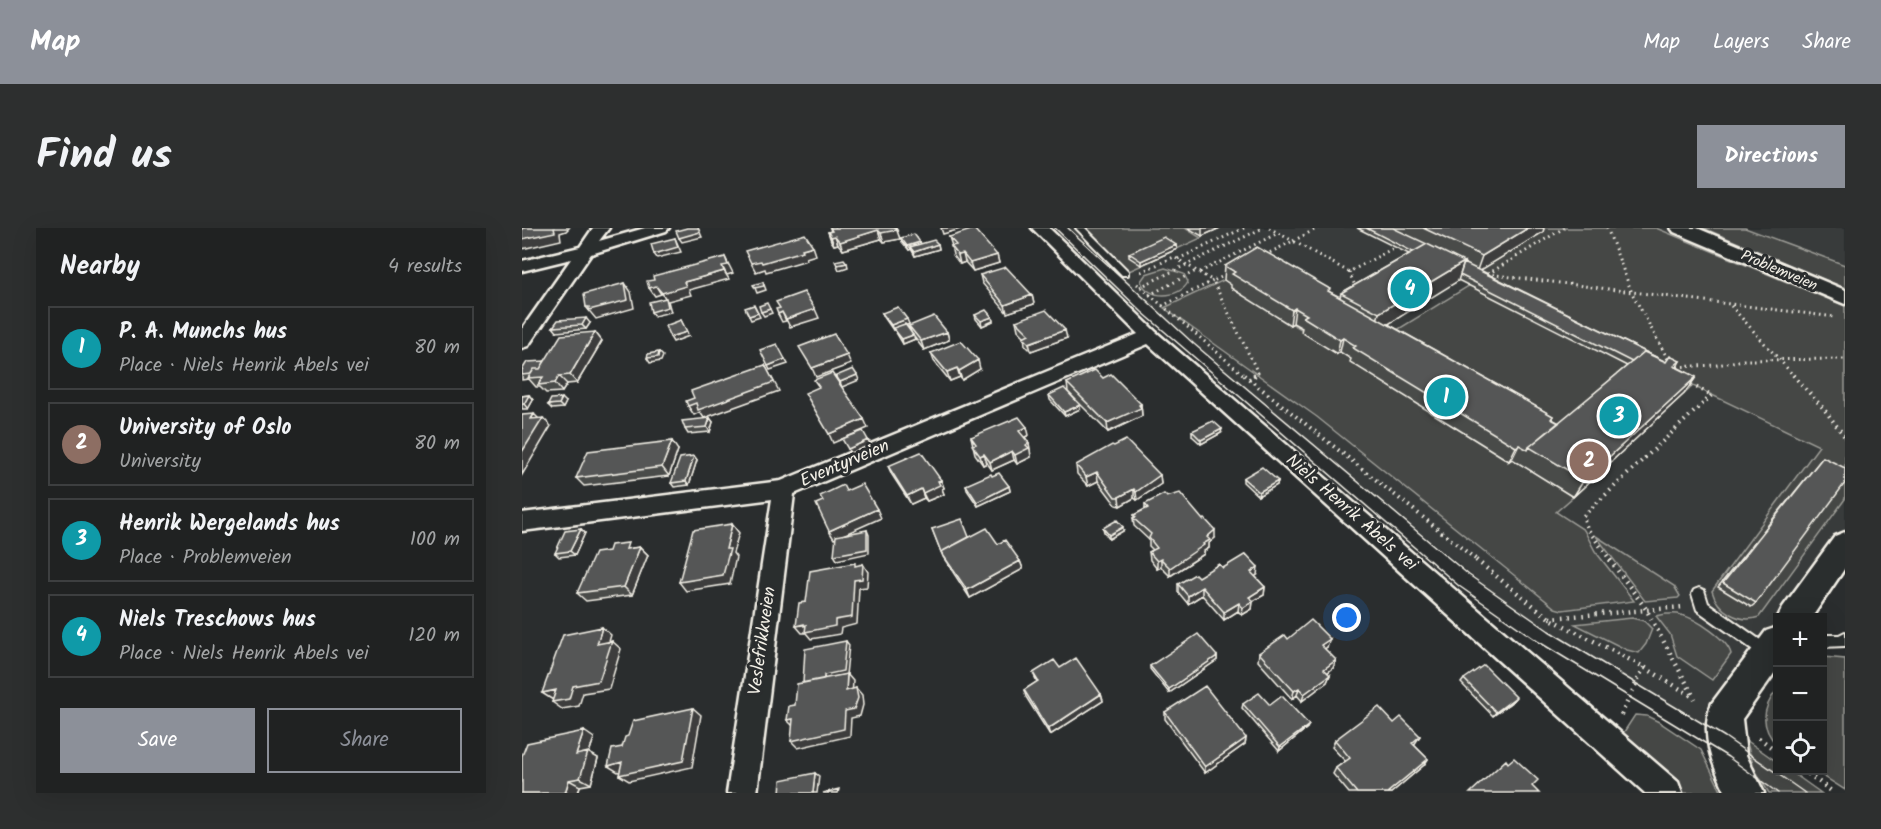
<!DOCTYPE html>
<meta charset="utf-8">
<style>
:root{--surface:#202222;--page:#2d2f2f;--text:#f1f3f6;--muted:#a2a4a5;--line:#3d3f40;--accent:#8c9099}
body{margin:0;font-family:Kalam,sans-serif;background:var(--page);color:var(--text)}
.controls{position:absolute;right:18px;bottom:18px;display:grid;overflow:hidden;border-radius:0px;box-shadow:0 6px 24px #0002}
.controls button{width:54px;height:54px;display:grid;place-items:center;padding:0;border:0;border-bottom:2px solid var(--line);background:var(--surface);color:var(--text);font:30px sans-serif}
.you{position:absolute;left:825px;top:390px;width:21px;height:21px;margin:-15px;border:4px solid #fff;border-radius:50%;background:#1a73e8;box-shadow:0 0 0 9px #1a73e833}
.badge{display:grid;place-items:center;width:39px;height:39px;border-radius:50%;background:var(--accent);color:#fff;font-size:20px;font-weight:700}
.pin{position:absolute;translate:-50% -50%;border:3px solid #fff;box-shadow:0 2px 6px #0006}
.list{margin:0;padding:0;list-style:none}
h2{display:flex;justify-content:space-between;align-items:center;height:78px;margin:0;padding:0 24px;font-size:26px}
h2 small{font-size:20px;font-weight:400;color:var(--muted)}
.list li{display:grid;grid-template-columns:39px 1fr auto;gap:18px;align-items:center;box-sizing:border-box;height:84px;margin:0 12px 12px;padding:0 12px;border:2px solid var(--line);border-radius:0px}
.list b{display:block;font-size:22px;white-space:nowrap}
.list p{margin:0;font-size:20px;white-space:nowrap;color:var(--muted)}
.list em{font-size:20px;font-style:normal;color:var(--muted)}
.actions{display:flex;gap:12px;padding:18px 24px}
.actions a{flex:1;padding:14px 0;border:2px solid var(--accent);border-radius:0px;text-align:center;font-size:21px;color:var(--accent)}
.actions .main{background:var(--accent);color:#fff}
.icon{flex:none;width:33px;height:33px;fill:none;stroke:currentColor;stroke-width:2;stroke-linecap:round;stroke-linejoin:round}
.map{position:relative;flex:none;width:1323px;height:565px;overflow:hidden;border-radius:0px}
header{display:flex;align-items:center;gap:36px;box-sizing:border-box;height:84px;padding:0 30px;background:var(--accent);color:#fff}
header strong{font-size:28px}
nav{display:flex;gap:33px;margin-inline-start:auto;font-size:21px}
.intro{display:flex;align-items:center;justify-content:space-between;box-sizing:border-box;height:144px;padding:0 36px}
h1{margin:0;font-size:42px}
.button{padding:15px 27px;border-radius:0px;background:var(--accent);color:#fff;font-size:21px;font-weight:700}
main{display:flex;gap:36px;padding:0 36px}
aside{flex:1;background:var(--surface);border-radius:0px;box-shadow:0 6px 24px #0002}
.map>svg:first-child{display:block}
.built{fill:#373a3a}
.green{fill:#444645;stroke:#9c9c96;stroke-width:1.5}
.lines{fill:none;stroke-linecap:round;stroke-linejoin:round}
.service-casing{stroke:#f4f1e8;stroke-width:4}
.minor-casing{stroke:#f4f1e8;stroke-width:5}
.tertiary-casing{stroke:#f4f1e8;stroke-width:5}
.path-far2{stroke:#f4f1e8;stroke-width:3;stroke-dasharray:1.5 4;stroke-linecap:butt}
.path-far1{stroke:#f4f1e8;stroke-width:4;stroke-dasharray:1.5 4.5;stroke-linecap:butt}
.path{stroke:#f4f1e8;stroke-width:4.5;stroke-dasharray:1.5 5;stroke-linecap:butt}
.service{fill:#2a2d2e;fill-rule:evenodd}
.minor{fill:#2a2d2e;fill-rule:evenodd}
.tertiary{fill:#2a2d2e;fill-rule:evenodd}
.tram{stroke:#f4f1e8;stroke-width:1.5}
.wall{fill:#494b4a;stroke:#f4f1e8;stroke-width:1.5;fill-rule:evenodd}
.shaded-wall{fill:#3c3d3c;stroke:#f4f1e8;stroke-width:1.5}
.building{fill:#555756;stroke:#f4f1e8;stroke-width:1.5}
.labels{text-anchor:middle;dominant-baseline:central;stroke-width:6;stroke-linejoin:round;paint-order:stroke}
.far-street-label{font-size:15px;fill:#f4f1e8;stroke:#2a2d2e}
.street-label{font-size:18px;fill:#f4f1e8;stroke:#2a2d2e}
</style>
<header>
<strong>Map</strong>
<nav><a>Map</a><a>Layers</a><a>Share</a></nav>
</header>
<div class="intro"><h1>Find us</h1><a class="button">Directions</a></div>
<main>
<aside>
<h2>Nearby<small>4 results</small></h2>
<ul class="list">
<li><span class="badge" style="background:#0f9aa8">1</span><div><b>P. A. Munchs hus</b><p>Place · Niels Henrik Abels vei</p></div><em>80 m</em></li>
<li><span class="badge" style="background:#8d6e63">2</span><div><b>University of Oslo</b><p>University</p></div><em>80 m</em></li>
<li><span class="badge" style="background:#0f9aa8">3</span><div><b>Henrik Wergelands hus</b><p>Place · Problemveien</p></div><em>100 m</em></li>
<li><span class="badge" style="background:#0f9aa8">4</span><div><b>Niels Treschows hus</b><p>Place · Niels Henrik Abels vei</p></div><em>120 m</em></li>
</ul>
<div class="actions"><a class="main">Save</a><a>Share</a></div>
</aside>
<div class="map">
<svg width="1323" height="565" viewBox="0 0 1323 565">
<rect width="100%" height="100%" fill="#2a2d2e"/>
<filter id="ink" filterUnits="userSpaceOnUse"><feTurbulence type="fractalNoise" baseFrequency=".0167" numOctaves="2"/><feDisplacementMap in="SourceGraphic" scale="12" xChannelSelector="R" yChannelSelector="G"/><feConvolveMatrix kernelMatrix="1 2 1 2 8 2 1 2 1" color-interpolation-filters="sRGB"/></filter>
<g filter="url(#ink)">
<path class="built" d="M546,0h777v316l-51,73h-16l-1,24 -52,96 -176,-106 -58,-40 -257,-213 -96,-83z"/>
<path class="green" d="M565,0h98l16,10 -72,33z
M1012,0h122l189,78v193l-86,118c-20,7 -42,-7 -47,-26l107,-145 -126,-60 -9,8 -209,-121z
M1181,0h42l100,37v23z
M643,40l19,6 4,8c-8,17 -41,18 -47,-1l5,-7z
M702,52l10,6 -2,2 121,72 -2,2 158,99 3,-2 61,38 -17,15 28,18 11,21 39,50 -72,9 -7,-2 -238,-191 -153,-109z
M948,57l164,84 -83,68 -167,-99z
M1074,308l78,50 6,10 -2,2 -33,3z
M1144,386c5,0 11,-1 15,1 15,3 47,25 50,39l-19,26 -35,-24 -7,-22 -14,-18z
M1110,390l12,3 8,8 -6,15 -7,9 -12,-3 -52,-26z
M1301,429l22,2v131l-30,-19 7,-1z
M1255,462v55c-17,-18 -15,-37 0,-55z
M1113,487l12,1 12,6 42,28 21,43h-40l-60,-58z
M1224,512l31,22 1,8 12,1 31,22h-52l-14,-23z"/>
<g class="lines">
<g class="service-casing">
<path id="service" d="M554,0h9l43,43v4h-6z
M1177,360l5,2 4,13 65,46 2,4 -2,4 -5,2 -5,-2 -66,-47 -5,-16 2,-4z
M1323,404v14l-23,1v-12h17z"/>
</g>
<g class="minor-casing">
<path id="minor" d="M71,0h16l-10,13 46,-13h24l-3,3 -75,23 -63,92 -6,2v-19l49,-70 -49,12v-10l58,-14z
M510,0h17l107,104 522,450 4,11h-37l-497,-449 -354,150 -37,299h-30l45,-294 -250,32v-18l259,-32 357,-147z"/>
</g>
<g class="tertiary-casing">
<path id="tertiary" d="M1149,0h26l148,62v14l-171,-72z
M1323,304v36l-33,49h-34l5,-10 52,-71z
M1256,399v41l-36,51 4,36 18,38h-38c-13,-27 -27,-60 -14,-90l54,-72z"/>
</g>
<path class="path-far2" d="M747,0l24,13 25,-13
M1085,0l25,65 38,70
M743,27l28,-14 56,31 50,-27
M656,31l66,-31
M619,44l33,-15 39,24 -51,25
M678,44l78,-39
M827,44l7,16
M965,46l348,43
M966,46l76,-46
M704,47l-13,6 45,92 -5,3
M615,56l108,92
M618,59l123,-59
M627,67l47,-24
M1209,78l63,70
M1150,139l45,-2 26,-5 102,-1"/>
<path class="path-far1" d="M722,147l234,186
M1271,147l31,34 21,28
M727,151l7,-4
M1089,333l-24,-33 -4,-12 129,-121 -25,-12"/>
<path class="path" d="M954,332l73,58 95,49 51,31
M1088,332l36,49 49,90
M1028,390l133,-11
M1099,487l23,-48
M1237,510l19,14
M1281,542l31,23"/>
<use href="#service" class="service"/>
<use href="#minor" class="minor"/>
<use href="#tertiary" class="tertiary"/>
<path class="tram" d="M533,0l87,84 317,274 80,56 189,115 50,36
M546,0l126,116 275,231 80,56 176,106 80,56"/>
</g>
<path class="wall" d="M308,0l66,1 4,10 -16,3 -3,-3 -38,11 -5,-6 -4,1 -3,-4 -3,-9 3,-1z
M666,0h32l-18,8z
M835,0h187l-1,4 -63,38 186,92 14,-1 -3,6 19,10 -12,17 -111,103 -61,-38 -3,2 -159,-99 1,-3 -11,-7 -3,2 -36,-22 1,-4 -9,-5 -3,2 -59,-37v-3l-7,-5 1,-14 105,26 10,5 1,-4 68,-39zM936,52l169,86 -68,57 -7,-4 1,-3 -165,-92z
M427,9l48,18 2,8 -26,8 -8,-9 -5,2 -7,-9 -2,-9h1z
M379,10l19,4 1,2h17l1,5 -24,7 -4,-7 -2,1 -7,-8z
M655,21l-36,16 -12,-8v-4z
M458,47l52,20 2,9 -27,9 -25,-30z
M360,85l27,11 -3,1 5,7 -2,-6 38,6 2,8 -25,10 -10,-13 1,2 -12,5 -9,-15 -1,1 -9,-13z
M453,87l17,2 1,4 -11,5 -6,-7z
M494,93l51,17 -36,13 -6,-6 -1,-9 -6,-6z
M68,95l-4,6 -29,3 -4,-5z
M73,104l7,9 -25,42 -10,1 -5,8 -16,1 -6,-6h-4l-7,-8 -7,1v-10l23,-9z
M409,125l49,16 -18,11 -2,-3 -10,4 -16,-20z
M581,150l38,26 1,12 -34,16 -40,-40 -1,-9z
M7,167l4,5 -5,9h-6v-13z
M527,167l31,14 -15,7 -15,-16z
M44,174l-3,6 -11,1 -4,-4z
M188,190l3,4 -3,10 -22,2 -3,-5z
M670,203l29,2 -20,11 -9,-8z
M507,207l-4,2 4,6 2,14 -14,7 -3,-4 -22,10 -5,-7 -4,2 -8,-11 -4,-17z
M156,222l-9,26 -85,10 -8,-8z
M172,228l3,4 -8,25 -15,2 -3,-4z
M1301,229l-67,146 -5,4 -33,-20z
M554,237l84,10 1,9 -24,16 -3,-2 -14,8 -4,-1 -18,-24 -10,5 -11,-12z
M366,238l53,14 3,8 -2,1 2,5 -17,7 -3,-3 -13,6 -19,-29z
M470,248l17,10 1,5 -32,15 -11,-16 -1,-5z
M721,250l35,3 -1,4 -19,11 -15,-14z
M623,276l70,34 -6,5v5l-5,3v3l-34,22 -9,-9 -4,2 -7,-9 -1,-8 4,-2 -4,-4v-6l-15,-14 -1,-8 1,-1v-2l11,-6z
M581,300l20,3 -14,8 -5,-7z
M59,301l4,4 -10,22 -16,2 -4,-4z
M410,301l66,15 22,17 3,8 -53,29 -27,-41z
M118,319l8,8 -16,40 -46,6 -9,-8 55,-45z
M701,340l34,7 -2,1 10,11 -1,8 -11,6 -1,8 -10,6 -4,-4 -14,9 -22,-25 -14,9 -10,-12v-8z
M766,411l39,8 -3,2 9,19 -6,5 3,2 -3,7 -25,19 -5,-6 -5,4 -34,-38 1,-8z
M695,428v4l-48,33 -19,-24v-3z
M511,445l68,21 2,7 -53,34 -24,-38 -2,-7 13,-8z
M942,451l49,22 -20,15 -32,-33z
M721,476l27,1 37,23 -28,23 -37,-43z
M643,484l81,26 -1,6 -40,29 -40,-54z
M872,495l26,13 -6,9 14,14 -4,6 -33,28h-42l-16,-19 3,-6 9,-7 -13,-14 3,-7z
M72,510l-5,15 9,5 -7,26 -11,2 -2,7h-56z"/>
<path class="shaded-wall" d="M32,0h15l-3,3 -6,2 1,7 -39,9v-10z
M176,0l4,9 -20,5 -3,-4z
M370,0h4l4,11 -16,3 -3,-9z
M419,0h23l-21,6z
M680,0h18l-18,8z
M1006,0h16l-1,4 -67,41 6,-17z
M356,2l3,9 -38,11 -3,-8z
M313,8l3,8 -4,1 -3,-8z
M153,10l6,14 -24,6 -3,-4z
M398,14l2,4 -12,1 1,2 -2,1 -2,-4z
M416,16l1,5 -24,7 -1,-4z
M654,17l1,4 -36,16v-4z
M291,18l3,9 -10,3 1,2 -41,12 -1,-3 -9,3 -5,-9z
M441,26l2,8 -5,2 -2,-9z
M475,27l2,8 -26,8 -3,-8z
M203,29l8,16 -6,2 -5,-9z
M942,34l-6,19 -84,52 5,-20z
M325,35l1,4 -9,3 -2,-5z
M202,43l5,8 -40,11 2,5 -23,6 3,11 -17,4 -3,-4 16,-11 -5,-8 22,-11z
M241,54l3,8 -9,3 -2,-5z
M103,55l6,9 3,16 -38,11 -10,-12z
M134,58l5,8 -6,2 -6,-8z
M510,67l2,9 -27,9 -2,-8z
M773,80l-2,15 -3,2 2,-15z
M248,81l2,4 -8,3 -3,-4z
M293,81l4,9 -29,9 -4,-8z
M260,84l4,9 -4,1 -4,-8z
M236,85l2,4 -9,3 -2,-4z
M470,89l1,4 -11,5 -1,-5z
M64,90l4,5 -4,6 -4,-4z
M385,91l2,5 -16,6 -2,-5z
M159,92l8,16 -16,6 -3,-5z
M543,102l2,8 -36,13 -2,-8z
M73,104l7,9 -25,42 -7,-8z
M425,104l2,8 -25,10 -3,-9z
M391,107l2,4 -12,5 -1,-5z
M821,110l-3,14 -3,2 3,-14z
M137,124l4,4 -2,5 -11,2 -3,-5z
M325,127l4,9 -35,13 -4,-9z
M263,131l3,5 -18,6 -2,-4z
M456,132l2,9 -18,11 -3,-9z
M243,137l14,26 -75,27 -4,-6 -6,3 -6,-9z
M435,140l3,9 -10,4 -3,-9z
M335,147l2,5 -17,7 -2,-5z
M37,148l8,8 -5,8 -7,-9z
M1174,149l-12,17 -111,103 11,-17z
M7,167l4,5 -5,9 -4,-5z
M40,170l4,4 -3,6 -4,-4z
M619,176l1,12 -34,16 -1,-9z
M558,177v4l-15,7 -1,-4z
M12,186l7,7 2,-3 8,8 -29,49v-23l9,-33z
M188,190l3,4 -3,10 -3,-5z
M342,191l4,9 -35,15 -4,-9z
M505,199l2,8 -8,4 -2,-8z
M700,201l-1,4 -20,11v-4z
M346,212l3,5 -21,8 -2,-4z
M150,213l6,9 -9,26 -7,-9z
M507,215l2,14 -14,7 -2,-9 11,-10z
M997,217l-7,14 -3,2 7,-14z
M490,223l2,9 -22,10 -2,-8z
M462,226l3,9 -4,2 -3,-9z
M172,228l3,4 -8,25 -3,-4z
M575,244l1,9 -10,5 -2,-9z
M638,247l1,9 -24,16 -1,-8z
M419,252l3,8 -2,1 2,5 -17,7 -4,-8z
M756,253l-1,4 -19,11 1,-4z
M487,258l1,5 -32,15 -1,-4z
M399,261l3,9 -13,6 -4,-8z
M612,261v9l-14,8 -1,-9z
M355,281l4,9 -47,21 -5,-8z
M210,296l7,9 -6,20 3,4 -6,27 -44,7 -7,-9 47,-33z
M601,299v4l-14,8v-4z
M59,301l4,4 -10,22 -5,-4z
M345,302l2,5v18l-32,7 -3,-5z
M693,302v8l-6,5v5l-5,3v3l-34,22v-8l33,-24 4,-7z
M118,319l8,8 -16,40 -8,-8z
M639,331v8l-4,2v-8z
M498,333l3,8 -53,29 -3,-8z
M341,336l5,8 -1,15 -8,1 -2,36 -16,4 -1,6 -29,5 -5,-6h-4l-6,-7 39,-6 19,-40z
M736,339l-1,8 -7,5 1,-8z
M680,359v8l-14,9v-8z
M743,359l-1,8 -11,6 -1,8 -10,6 1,-7 6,-11z
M717,375l-1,8 -14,9v-8z
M80,399l9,8 -5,17 -9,-8z
M808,411l-3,8 -8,6 2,-8z
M90,413l9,8 -12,40 -26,4 -4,13 -17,3 -10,-7 21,-16z
M324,413l3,4 -3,30 -40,16 18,-16z
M695,428v4l-48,33v-4z
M814,432l-3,8 -11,9 2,-8z
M325,446l6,7 -1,17 -6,-7z
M808,447l-3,7 -25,19 2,-7z
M334,460l6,7 1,10 -3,11 -9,2 -1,18 -52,12 -7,-7 54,-30z
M777,460l-2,7 -5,4 2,-8z
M34,462l-3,10 -11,-7z
M579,466l2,7 -53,34 -2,-6z
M994,469l-3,4 -20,15 3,-4z
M171,480l8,7 -9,52 -63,14 -10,-6z
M271,491l1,8 -7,-7z
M787,497l-2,3 -28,23 1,-4z
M62,503l10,7 -5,15 9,5 -7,26 -11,-6 -4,-23z
M724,510l-1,6 -40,29v-6z
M906,531l-4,6 -33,28h-4z
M100,534l10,7 -14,3 -10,-6z
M293,545l4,3 -2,17h-4z
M47,552l11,6 -2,7h-13z"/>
<path class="building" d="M0,0h32l1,4 -33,7z
M165,0h11l2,4 -21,6 -3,-7z
M308,0h65l2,2 -16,3 -3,-3 -38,12 -5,-6 -4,1 -3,-5 4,-1z
M844,0h27l34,16 -14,8z
M901,0h105l-46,28z
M452,1l23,26 -27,8 -7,-9 -5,1 -7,-9 5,-1 -7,-8z
M283,6l8,12 -11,3 1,2 -41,12 -1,-2 -10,2 -6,-12z
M392,6l6,8 -13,4 -6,-8z
M642,9l12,8 -35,16 -12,-8z
M153,10l3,9 -24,7 -3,-10z
M412,12l4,4 -24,8 -4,-5z
M905,16l37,18 -85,51 -38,-20z
M735,19l73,42 -2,2 225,125 -2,3 8,4 -30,24 -1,3 -9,-5 -3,2 -163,-99 3,-2 -13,-8 -3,2 -37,-23 4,-2 -12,-7 -3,2 -60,-36 3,-2 -10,-6z
M203,29l3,8 -6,1 2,5 -40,11 2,4 -24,7 -6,-7 -7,2 -2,-7 7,-1 -1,-4z
M322,31l3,4 -10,2 -2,-4z
M942,35l202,99 -22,-10 -12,10 -172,-87z
M484,39l26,28 -27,10 -25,-30z
M241,54l1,4 -9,2 -2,-3z
M103,55l3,17 -39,10v-3h-3l-2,-13z
M282,64l11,17 -29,10 -4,-7 -4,2 -2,-5 4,-1 -4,-6z
M144,70l2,9 -17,5 -2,-10z
M245,75l3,6 -9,3 -2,-6z
M232,77l4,8 -9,3 -4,-8z
M376,79l9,12 -16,6 -9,-12z
M464,82l6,7 -11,4 -6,-6z
M524,82l19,20 -36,13 -6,-6 6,-3 -13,-13z
M412,88l13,16 -26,9 -12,-15z
M64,90l-4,7 -29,2 5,-7z
M159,92l6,12 -17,5 -5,-11z
M383,96l8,11 -11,4 -9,-11z
M73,104l-25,43 -11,1 -4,7 -17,2 5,-8 -15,1 6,-9h6l21,-34z
M312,106l13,21 -35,13 -13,-21z
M439,113l17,19 -19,11 -2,-3 -10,4 -16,-19z
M255,116l8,15 -17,7 -8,-16z
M137,124l-1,5 -11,1 1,-4z
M1122,124l22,10 4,-6 10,5 -6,5 22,11 -112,103 -55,-33z
M23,133l-5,8h-6l-3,5 -9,1v-5l5,-8z
M243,137l9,17 -76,28 -2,-7 -8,3 -2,-5 8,-3 -3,-7z
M331,141l4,6 -17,7 -4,-6z
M573,142l8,8 8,-4 30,30 -2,1 2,3 -34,15 -40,-40z
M310,145l32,46 -35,15 -24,-41 14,-6 -5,-7z
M542,160l16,17 -16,7 -15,-17z
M7,167l-5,9h-2v-8z
M40,170l-3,6 -11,1 3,-6z
M12,186l-3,5 12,-1 -21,34v-37z
M497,189l8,10 -8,4 10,12 -3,2 3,3 -14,7 -3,-4 -22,11 -6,-8 -4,2 -8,-11 4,-1 -5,-7z
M188,190l-3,9 -22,2 -3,-8z
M691,193l9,8 -21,11 -9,-9z
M341,203l5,9 -20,9 -6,-10z
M604,212l34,35 -24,17 -2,-3 -15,8h-4l-18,-25 -11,5 -10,-12 36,-20 2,1z
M150,213l-10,26 -86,11 12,-27z
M399,224l20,28 -3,1 2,4 -17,8 -2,-4 -14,7 -19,-30z
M172,228l-8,25 -15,2 9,-25z
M1301,229l22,11v15l-89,120 -33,-20z
M740,239l16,14 -19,11 -16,-14z
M477,245l10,13 -32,16 -11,-17 25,-11 1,2z
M340,256l15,25 -48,22 -13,-27 7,-3 -3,-5 23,-11 3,6z
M658,265l23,27 2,-1 10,11 -8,7 3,3 -7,4 1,1 -34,23 -9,-9 -4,2 -8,-9 8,-4 -8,-10 2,-4 -18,-16 3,-1 -2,-2 14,-7 -3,-4 19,-10 3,3z
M440,291l7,18 -28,15 -9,-23z
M595,292l6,7 -14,8 -6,-7z
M210,296l-6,25h4l-7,26 -44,7 14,-52z
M465,300l11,16 7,-4 15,21 -53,29 -26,-38z
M59,301l-11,22 -15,2 10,-22z
M345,302v19l-33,6 2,-19z
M106,315l-2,6 14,-2 -16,40 -47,6 18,-40 14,-2 2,-6z
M724,326l12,13 -7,5 14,15 -16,10 5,4 -11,7 -4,-5 -15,9 -22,-25 -14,9 -10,-12 17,-10 3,3 21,-13 4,4z
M333,335v3l8,-2 -1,15 -8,1 -2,37 -17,3v6l-30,6 1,-7 -2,1v-2l-8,2 3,-23 7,-1 4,-31z
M789,392l19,19 -9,6 15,15 -12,9 6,6 -26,19 -5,-6 -5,3 -35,-38 26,-18 3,4z
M80,399l-5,17 15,-3 -13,40 -26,5 -4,13 -17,3 4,-12 -14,3 21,-58z
M676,406l19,22 -48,33 -19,-23z
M324,413l-3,30 -19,4v4l-21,4 2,-34z
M554,430l25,36 -53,35 -24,-39 14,-9 -5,-8 21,-13 6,8z
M962,437l32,32 -20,15 -32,-33z
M325,446l-1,17 10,-3 2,10 -4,11 -9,2 -1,18 -53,12 2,-22 -6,1 2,-14 6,-1 2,-21z
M683,458l41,52 -41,29 -40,-55z
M737,465l11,12 12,-9 27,29 -29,22 -37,-43z
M857,479l15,16 7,-6 19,19 -8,7 16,16 -41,34h-30l-21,-25 14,-10 -15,-18z
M171,480l-10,53 -64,14 3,-13 -14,4 4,-17 10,-2 3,-10 3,-1 5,-15z
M62,503l-8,24 12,-3 -8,26 -11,2 -4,13h-43v-37l5,-13z
M992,530l24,22 -6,6 7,7h-69l36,-33 2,3z
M293,545l-2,20h-33l1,-13z
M317,561l-1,4h-15z"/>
</g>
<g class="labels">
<g class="far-street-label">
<text transform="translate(1257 43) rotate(23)">Problemveien</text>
</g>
<g class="street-label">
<text transform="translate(323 236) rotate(-23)">Eventyrveien</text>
<text transform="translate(829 285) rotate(41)">Niels Henrik Abels vei</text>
<text transform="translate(241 413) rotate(-82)">Veslefrikkveien</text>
</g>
</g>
</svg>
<div class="controls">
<button>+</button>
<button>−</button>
<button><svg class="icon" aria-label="locate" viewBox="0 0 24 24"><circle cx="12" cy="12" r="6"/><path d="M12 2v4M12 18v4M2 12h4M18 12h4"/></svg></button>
</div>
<div class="you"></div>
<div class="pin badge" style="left:924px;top:169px;background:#0f9aa8">1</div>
<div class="pin badge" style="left:1067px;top:233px;background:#8d6e63">2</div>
<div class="pin badge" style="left:1097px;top:188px;background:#0f9aa8">3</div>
<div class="pin badge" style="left:888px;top:61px;background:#0f9aa8">4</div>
</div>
</main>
